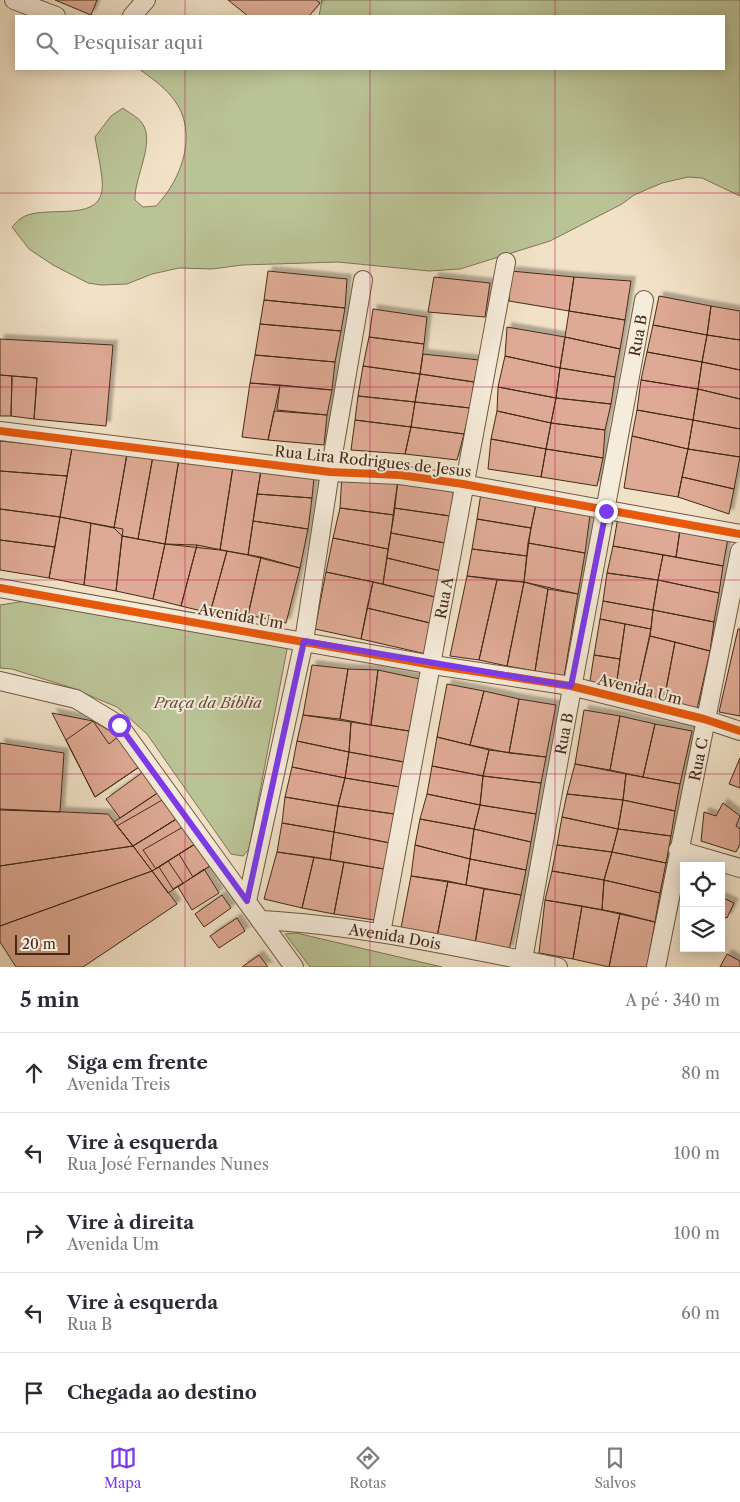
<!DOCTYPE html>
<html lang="pt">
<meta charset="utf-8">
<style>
:root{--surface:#fff;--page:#f2f2f3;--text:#2b2b33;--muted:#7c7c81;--line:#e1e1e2;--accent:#7c3aed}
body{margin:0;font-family:"Libre Caslon Text",serif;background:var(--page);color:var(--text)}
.controls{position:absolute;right:15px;bottom:15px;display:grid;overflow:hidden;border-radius:0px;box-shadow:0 2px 12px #0003}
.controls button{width:45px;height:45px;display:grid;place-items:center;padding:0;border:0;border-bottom:1px solid var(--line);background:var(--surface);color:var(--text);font:25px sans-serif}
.scale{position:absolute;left:15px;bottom:12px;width:55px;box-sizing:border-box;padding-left:5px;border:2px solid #442a16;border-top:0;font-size:14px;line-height:18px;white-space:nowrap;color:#442a16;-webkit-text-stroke:4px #f6ecdb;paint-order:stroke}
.stop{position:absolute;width:15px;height:15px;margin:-11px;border:4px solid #7c3aed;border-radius:50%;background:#fff}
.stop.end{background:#7c3aed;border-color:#fff;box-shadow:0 1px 5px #0008}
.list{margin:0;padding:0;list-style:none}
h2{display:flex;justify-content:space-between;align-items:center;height:65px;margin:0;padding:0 20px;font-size:21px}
h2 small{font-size:16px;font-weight:400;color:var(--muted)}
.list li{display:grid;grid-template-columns:32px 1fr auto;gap:15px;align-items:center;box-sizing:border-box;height:80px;padding:0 20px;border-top:1px solid var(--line)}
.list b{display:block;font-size:19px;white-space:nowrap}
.list p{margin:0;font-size:16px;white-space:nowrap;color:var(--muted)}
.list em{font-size:16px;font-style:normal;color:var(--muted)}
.icon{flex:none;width:28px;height:28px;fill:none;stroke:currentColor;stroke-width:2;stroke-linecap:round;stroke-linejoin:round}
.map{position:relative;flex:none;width:740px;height:967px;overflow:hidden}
.search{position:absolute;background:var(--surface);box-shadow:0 2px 12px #0003;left:15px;right:15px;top:15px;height:55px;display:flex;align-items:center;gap:12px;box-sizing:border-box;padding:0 18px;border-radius:0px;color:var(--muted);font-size:19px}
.sheet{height:465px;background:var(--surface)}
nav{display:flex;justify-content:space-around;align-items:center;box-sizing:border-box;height:70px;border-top:1px solid var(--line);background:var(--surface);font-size:14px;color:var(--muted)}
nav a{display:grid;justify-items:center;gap:2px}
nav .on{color:var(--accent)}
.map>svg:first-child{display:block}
.green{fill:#bac396;stroke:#7f7656}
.building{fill:#dfaa95;stroke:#442a16;filter:url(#shadow)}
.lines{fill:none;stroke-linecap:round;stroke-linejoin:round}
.minor-casing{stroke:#6f5842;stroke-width:20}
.minor{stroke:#f6ecdb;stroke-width:18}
.cycleway-casing{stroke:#f6ecdb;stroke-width:11}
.cycleway{stroke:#e8590c;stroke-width:8}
.route{stroke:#7c3aed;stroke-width:6}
.grid{fill:none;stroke:#c2185b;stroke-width:1;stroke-opacity:0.55}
.labels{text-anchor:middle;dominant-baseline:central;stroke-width:4;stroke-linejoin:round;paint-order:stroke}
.street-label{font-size:15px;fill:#442a16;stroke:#f6ecdb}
.park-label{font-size:15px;font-style:italic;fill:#625036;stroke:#f6ecdb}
</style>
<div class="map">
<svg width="740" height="967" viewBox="0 0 740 967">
<defs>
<filter id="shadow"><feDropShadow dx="4.5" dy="-4.5" stdDeviation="1" flood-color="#0004"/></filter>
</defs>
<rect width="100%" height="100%" fill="#f1e2c7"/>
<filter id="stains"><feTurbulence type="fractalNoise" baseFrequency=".004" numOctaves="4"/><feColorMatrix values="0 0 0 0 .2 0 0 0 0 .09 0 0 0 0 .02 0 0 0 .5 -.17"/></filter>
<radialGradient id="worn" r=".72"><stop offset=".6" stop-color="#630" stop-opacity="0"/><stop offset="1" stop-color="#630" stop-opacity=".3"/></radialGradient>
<path class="green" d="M322,0h418v196l-38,-18 -14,-1 -26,6 -28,12 -12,9 -72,37 -90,28 -31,2 -91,-9 -96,3 -30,4 -33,-1 -27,6 -25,10 -26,1 -13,-2 -35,-18 -24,-16 -17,-22c2,-2 5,-6 8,-8 20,-16 77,5 82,-28 2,-13 -5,-40 -7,-54l16,-21 12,-8c6,5 15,9 19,15 14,19 -8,54 -7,77l8,7 13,-1c27,-28 44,-77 15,-110 -8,-10 -21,-19 -32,-27h585v-53h-405z
M32,600l248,45 7,4 -38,200 -6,7 -12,-2 -84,-120 -30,-27 -45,-19 -60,-19 -12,-1v-63z
M296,933l146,34h-132l-25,-33z"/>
<path class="building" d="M55,0h42l-6,15z
M228,0h88l4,3 -11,13h-61z
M268,271l79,8 -2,29 -81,-8z
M511,271l63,6 -5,34 -60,-10z
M434,277l56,6 -5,34 -57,-5z
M574,277l57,4 -6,39 -56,-9z
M659,296l52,10 -4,29 -54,-10z
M264,300l81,8 -4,23 -81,-7z
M711,306l29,5v29l-33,-5z
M373,309l54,8 -3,27 -55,-7z
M569,311l56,9 -5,29 -55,-12z
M260,324l81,7 -6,31 -80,-7z
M653,325l54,10 -5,27 -55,-10z
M507,327l58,10 -5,31 -55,-12z
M707,335l33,5v30l-38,-8z
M369,337l55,7 -4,30 -57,-8z
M565,337l55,12 -5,28 -55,-9z
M0,339l113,6 -7,81 -72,-7 3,-41 -37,-3z
M647,352l55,10 -4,27 -57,-9z
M423,354l56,6 -5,22 -54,-8z
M255,355l80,7 -3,28 -82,-7z
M505,356l55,12 -4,30 -58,-11z
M702,362l38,8v29l-42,-10z
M363,366l57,8 -5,28 -57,-6z
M560,368l55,9 -4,27 -55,-6z
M420,374l54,8 -4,26 -55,-6z
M0,375l12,1 -1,40h-11z
M12,376l25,2 -3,41 -23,-3z
M641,380l57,9 -5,31 -56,-10z
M250,383l30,2 -12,55 -26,-3z
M280,385l52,5 -5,25 -50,-5z
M498,387l58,11 -5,25 -54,-12z
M698,389l42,10v30l-47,-9z
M358,396l57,6 -4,25 -56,-7z
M556,398l55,6 -6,26 -54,-7z
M415,402l55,6 -6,26 -53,-7z
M637,410l56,10 -5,29 -56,-13z
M274,411l53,4 -3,30 -56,-5z
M497,411l54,12 -5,26 -55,-10z
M355,420l56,7 -6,27 -54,-4z
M693,420l47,9v28l-52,-8z
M551,423l54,7 -2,28 -57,-9z
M411,427l53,7 -7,26 -52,-6z
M632,436l56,13 -10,48 -54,-9z
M491,439l55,10 -5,28 -53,-8z
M0,441l72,7 -5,28 -67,-5z
M72,448l55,6 -13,74 -54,-11z
M546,449l57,9 -6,28 -56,-9z
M688,449l52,8 -6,32 -52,-12z
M127,454l26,2 -15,83 -16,-3 -8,-8z
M153,456l26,3 -14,85 -27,-5z
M179,459l55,1 -14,90 -55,-6z
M233,467l28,3 -13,85 -28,-5z
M261,470l53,7 -2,21 -55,-4z
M0,471l67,5 -7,41 -60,-8z
M342,474l56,6 -4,35 -54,-7z
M682,477l52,12 -5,25 -51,-17z
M398,480l56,9 -4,27 -56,-8z
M481,493l55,11 -5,24 -54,-9z
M257,494l55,4 -4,31 -55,-8z
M536,504l55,4 -6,45 -57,-10z
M340,508l54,7 -6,34 -55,-11z
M394,508l56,8 -5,27 -54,-10z
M0,509l60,8 -5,30 -55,-7z
M60,517l31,6 -7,62 -35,-7z
M618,517l62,13 -4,27 -63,-11z
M477,519l54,9 -4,28 -55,-7z
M253,521l55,8 -8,39 -52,-13z
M91,523l32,6 -7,62 -32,-6z
M680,530l48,8 -5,28 -47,-9z
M391,533l54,10 -4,28 -54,-13z
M122,536l43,8 -12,55 -37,-8z
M333,538l55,11 -5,35 -57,-12z
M0,540l55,7 -6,31 -49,-8z
M528,543l57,10 -7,41 -54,-12z
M165,544l32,1 -16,61 -28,-7z
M197,545l30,6 -17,62 -29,-7z
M613,546l50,9 -5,25 -51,-7z
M472,549l55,7 -3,26 -57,-6z
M227,551l34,6 -14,63 -37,-7z
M663,555l60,11 -4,27 -61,-13z
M261,557l39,11 -14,55 -38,-8z
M387,558l54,13 -6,26 -52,-13z
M326,572l47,10 -12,57 -46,-10z
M607,573l51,7 -5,30 -50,-9z
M467,576l30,4 -18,80 -29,-4z
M497,580l27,2 -17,84 -28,-6z
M658,580l61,13 -5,29 -61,-12z
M373,582l62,15 -5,26 -63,-15z
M524,582l24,7 -13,82 -28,-5z
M548,589l30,5 -14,83 -29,-6z
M603,601l50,9 -2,19 -51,-10z
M367,608l63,15 -4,31 -65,-15z
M653,610l61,12 -4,29 -60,-15z
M600,619l25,5 -5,35 -26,-4z
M625,624l26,5 -14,64 -21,-6z
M738,629h2v87l-21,-4z
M650,636l25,6 -11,58 -27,-7z
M675,642l35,9 -13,58 -33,-9z
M594,655l26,4 -4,28 -26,-6z
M312,665l36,4 -8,50 -37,-4z
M348,669l30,1 -7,55 -31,-6z
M378,670l42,9 -11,52 -38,-6z
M447,684l37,7 -14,54 -33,-8z
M484,691l35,8 -10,54 -39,-8z
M519,699l37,6 -10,52 -37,-4z
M584,710l36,6 -10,54 -35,-6z
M52,713l41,8 26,15 20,31 -44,30z
M303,715l48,7 -2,30 -52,-11z
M620,716l35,8 -12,53 -33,-7z
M93,721l16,23 10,-8 20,31 -44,30 -29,-57z
M351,722l58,9 -5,31 -55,-10z
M655,724l37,7 -12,53 -37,-7z
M437,737l52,13 -6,26 -51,-10z
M297,741l52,11 -4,26 -53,-11z
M0,743l64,10 -4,59 -60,-2z
M489,750l57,7 -5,26 -58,-7z
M349,752l55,10 -4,25 -55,-9z
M740,758v30l-11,-4z
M575,764l51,10 -3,26 -56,-6z
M432,766l51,10 -3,29 -53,-11z
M292,767l53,11 -7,28 -53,-9z
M143,772l16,20 -39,26 -14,-19z
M626,774l54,10 -5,27 -52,-11z
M483,776l58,7 -5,31 -56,-9z
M345,778l55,9 -6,27 -56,-8z
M159,792l19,26 -45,28 -19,-24z
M427,794l53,11 -6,24 -54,-10z
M567,794l56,6 -5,29 -56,-12z
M285,797l53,9 -4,26 -52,-9z
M164,799l14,19 -45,28 -16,-20z
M623,800l52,11 -4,25 -53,-7z
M723,803l17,13 -4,10 4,3v15l-4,8 -35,-11 3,-29 12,4z
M480,805l56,9 -5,28 -57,-13z
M338,806l56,8 -4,29 -56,-11z
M0,809l108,5 25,32 -133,20z
M562,817l56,12 -6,23 -55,-7z
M178,818l17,26 -43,27 -19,-25z
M420,819l54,10 -4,30 -55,-14z
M282,823l52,9 -4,28 -53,-8z
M183,827l12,17 -39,25 -13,-19z
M474,829l57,13 -5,28 -56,-11z
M618,829l53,7 -5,27 -54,-11z
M334,832l56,11 -6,26 -54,-9z
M195,844l15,22 -42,27 -16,-22z
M195,844l15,22 -17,11 -14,-23z
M415,845l55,14 -4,26 -55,-9z
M557,845l55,7 -8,28 -52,-9z
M133,846l19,25 -152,55v-60z
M277,852l37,5 -12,51 -38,-9z
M612,852l54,11 -6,30 -56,-13z
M314,857l30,5 -10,52 -32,-6z
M470,859l56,11 -5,25 -55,-10z
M168,861l15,22 -10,6 -14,-22z
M344,862l40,7 -10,51 -40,-6z
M204,869l15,24 -27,17 -14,-23z
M152,871l25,33 -94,63h-67l-16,-25v-16z
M552,871l52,9 -2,30 -57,-10z
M411,876l37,5 -11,56 -36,-9z
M604,880l56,13 -5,29 -53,-12z
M448,881l36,8 -9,55 -38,-7z
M484,889l37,6 -12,55 -34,-6z
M222,895l9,13 -27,19 -9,-13z
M721,897l13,6 -7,15 -6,-2z
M545,900l37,6 -9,53 -34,-6z
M582,906l38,7 -11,54 -36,-8z
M620,913l35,9 -8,45h-38z
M237,918l8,13 -26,17 -9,-12z
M727,954l13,7v6h-20z
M259,955l9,12h-26z"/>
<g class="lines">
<g class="minor-casing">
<g id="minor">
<path d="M14,0l42,16"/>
<path d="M132,16l14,-16"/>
<path d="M0,431l330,41 70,3 63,9 277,50"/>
<path d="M0,588l433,77 138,21 133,33 36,12"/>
<path d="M0,681l76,18 43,26 175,242"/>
<path d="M678,850l62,18"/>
<path d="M247,901l57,-260 26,-169 33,-192"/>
<path id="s1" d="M260,920c101,5 200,28 298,47"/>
<path id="s2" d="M381,933l125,-671"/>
<path id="s3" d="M523,960c38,-220 81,-440 121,-660"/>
<path id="s4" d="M656,967l84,-416"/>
</g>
</g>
<use href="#minor" class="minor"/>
<g class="cycleway-casing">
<path id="cycleway" d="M0,431l330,41 70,3 63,9 277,50
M0,588l433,77 138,21 133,33 36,12"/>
</g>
<use href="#cycleway" class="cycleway"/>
</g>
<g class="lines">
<path class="route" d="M119,725l128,176 57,-260 267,45 35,-175"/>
</g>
<path class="grid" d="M185,0v16M370,0v16M555,0v16M185,69v898M370,69v898M555,69v898M0,193h740M0,387h740M0,580h740M0,774h740"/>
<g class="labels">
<g class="street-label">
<text stroke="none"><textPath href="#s3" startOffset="635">Rua B</textPath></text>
<text transform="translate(373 461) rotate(6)">Rua Lira Rodrigues de Jesus</text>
<text stroke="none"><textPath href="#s2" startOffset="341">Rua A</textPath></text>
<text transform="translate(241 616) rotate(10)">Avenida Um</text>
<text transform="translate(640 689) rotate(14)">Avenida Um</text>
<text stroke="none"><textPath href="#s3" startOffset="230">Rua B</textPath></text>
<text stroke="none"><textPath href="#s4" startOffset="212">Rua C</textPath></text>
<text stroke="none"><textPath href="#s1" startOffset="136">Avenida Dois</textPath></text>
</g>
<g class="park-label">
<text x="208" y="702">Praça da Bíblia</text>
</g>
</g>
<rect width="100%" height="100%" filter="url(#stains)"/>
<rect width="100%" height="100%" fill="url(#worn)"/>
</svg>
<div class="controls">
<button><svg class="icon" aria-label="locate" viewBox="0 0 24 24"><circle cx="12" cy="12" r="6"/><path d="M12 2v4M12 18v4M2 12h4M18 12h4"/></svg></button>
<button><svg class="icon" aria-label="layers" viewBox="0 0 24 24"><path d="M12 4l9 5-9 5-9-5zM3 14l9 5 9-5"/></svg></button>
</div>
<div class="scale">20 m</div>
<div class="stop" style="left:119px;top:725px"></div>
<div class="stop end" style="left:606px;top:511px"></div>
<div class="search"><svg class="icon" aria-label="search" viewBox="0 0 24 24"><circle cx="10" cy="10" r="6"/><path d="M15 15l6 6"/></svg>Pesquisar aqui</div>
</div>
<section class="sheet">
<h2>5 min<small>A pé · 340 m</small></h2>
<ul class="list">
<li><svg class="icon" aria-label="ahead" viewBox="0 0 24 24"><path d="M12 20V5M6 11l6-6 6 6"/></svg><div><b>Siga em frente</b><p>Avenida Treis</p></div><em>80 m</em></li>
<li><svg class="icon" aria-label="left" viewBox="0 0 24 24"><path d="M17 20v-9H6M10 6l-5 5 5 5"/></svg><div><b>Vire à esquerda</b><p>Rua José Fernandes Nunes</p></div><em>100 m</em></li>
<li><svg class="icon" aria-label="right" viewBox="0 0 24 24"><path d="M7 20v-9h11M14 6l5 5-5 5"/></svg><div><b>Vire à direita</b><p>Avenida Um</p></div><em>100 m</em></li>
<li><svg class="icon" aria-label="left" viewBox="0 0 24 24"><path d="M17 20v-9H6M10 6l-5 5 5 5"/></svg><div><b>Vire à esquerda</b><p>Rua B</p></div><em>60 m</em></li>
<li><svg class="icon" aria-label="arrive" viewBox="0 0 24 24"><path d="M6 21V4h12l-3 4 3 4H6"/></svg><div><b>Chegada ao destino</b></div></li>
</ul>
</section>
<nav>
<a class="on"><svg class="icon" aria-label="map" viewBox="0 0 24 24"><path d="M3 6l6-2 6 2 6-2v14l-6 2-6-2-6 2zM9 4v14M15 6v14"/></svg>Mapa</a>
<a><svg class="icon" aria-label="directions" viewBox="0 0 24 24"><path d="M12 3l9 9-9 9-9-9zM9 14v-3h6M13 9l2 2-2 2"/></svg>Rotas</a>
<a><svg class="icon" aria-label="saved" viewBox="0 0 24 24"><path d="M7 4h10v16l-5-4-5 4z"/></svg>Salvos</a>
</nav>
